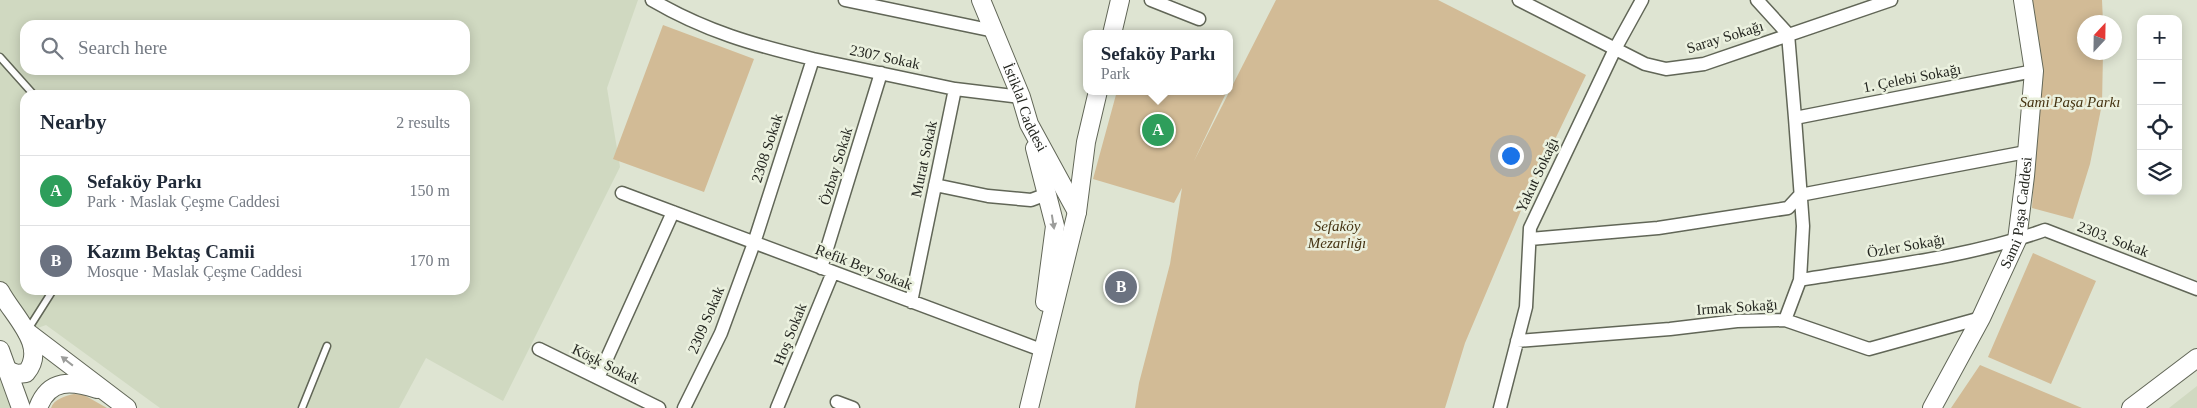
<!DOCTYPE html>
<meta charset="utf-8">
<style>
:root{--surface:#fff;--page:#f2f2f3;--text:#1f2937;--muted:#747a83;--line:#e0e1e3;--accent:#d24259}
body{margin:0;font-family:Georgia,serif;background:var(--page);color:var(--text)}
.controls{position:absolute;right:15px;top:15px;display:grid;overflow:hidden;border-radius:10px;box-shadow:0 2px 12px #0003}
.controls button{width:45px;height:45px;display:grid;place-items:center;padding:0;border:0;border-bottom:1px solid var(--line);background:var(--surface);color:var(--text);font:25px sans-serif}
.compass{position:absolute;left:2077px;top:15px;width:45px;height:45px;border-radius:50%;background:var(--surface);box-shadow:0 2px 12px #0003;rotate:22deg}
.you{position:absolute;left:1510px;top:155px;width:18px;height:18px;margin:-12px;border:4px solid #fff;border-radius:50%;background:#1a73e8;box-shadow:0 0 0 8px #1a73e833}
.badge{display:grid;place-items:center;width:32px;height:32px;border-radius:50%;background:var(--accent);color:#fff;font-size:16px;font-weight:700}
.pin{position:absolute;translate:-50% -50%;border:2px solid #fff;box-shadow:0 1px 5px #0006}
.popup{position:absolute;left:1083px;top:30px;width:150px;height:65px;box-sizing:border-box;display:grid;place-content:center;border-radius:10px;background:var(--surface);filter:drop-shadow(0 1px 4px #0005);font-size:16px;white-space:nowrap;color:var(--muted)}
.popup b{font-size:19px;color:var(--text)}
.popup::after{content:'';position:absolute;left:50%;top:100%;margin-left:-10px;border:10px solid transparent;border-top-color:var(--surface)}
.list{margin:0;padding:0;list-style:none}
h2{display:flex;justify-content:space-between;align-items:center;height:65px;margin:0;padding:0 20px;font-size:21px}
h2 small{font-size:16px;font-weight:400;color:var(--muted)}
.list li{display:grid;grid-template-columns:32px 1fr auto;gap:15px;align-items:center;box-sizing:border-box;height:70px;padding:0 20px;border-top:1px solid var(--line)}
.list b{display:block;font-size:19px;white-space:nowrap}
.list p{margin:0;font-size:16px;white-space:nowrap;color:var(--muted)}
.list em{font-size:16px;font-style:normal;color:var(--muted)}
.icon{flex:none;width:28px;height:28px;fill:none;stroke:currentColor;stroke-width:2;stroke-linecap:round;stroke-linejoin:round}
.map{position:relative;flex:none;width:2197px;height:408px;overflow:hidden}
.search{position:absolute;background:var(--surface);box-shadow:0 2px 12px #0003;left:20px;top:20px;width:450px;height:55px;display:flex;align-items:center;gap:12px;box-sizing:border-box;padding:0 18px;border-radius:15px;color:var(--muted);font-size:19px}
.panel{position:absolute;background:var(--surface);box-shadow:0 2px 12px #0003;left:20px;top:90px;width:450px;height:205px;border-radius:15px}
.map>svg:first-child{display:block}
.built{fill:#d0d9c1;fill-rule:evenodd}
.green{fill:#d2bb96}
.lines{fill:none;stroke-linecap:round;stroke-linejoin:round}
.lane-casing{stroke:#616657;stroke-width:9}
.street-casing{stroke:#616657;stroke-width:15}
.secondary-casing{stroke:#616657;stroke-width:20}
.lane{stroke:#fff;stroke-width:6}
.street{stroke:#fff;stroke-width:12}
.secondary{stroke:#fff;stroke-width:18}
.oneway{fill:#9c9d9b}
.labels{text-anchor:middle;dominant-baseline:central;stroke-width:5;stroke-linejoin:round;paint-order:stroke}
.street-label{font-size:15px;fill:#242620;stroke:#ebf1df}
.park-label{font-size:15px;font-style:italic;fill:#453312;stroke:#ebf1df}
</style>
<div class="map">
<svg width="2197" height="408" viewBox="0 0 2197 408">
<rect width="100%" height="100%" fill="#dee4d2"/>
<path class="built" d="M0,0h638l-31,88 13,79 -117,234 -77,-43 -27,50h-239l-114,-83 -19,7 -27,-41zM25,25h440v45h-440zM25,95h440v195h-440z
M0,371l13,37h-13z
M2197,386v22h-28z"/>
<path class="green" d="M1276,0h162l148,75 -64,133 -57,135 -20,65h-310l4,-25 31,-119 12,-76 -8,15 -81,-24 24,-88h110l-33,70z
M2032,0h70l1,22h-19v30l19,1 -1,51 -12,60 -17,55 -41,-11 8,-127z
M663,25l91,34 -50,133 -91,-33z
M2033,253l63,28 -45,103 -63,-27z
M1980,365l102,43h-131z
M74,394l10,1 23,13h-56c3,-9 14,-12 23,-14z"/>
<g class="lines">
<g class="lane-casing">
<path id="lane" d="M0,57l34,38
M27,331l26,-41
M302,408l25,-62"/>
</g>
<g class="street-casing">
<path id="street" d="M652,0c53,31 102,45 161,59
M845,0l149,31
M1151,0l48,19
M1519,0l126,64 21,5 38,-5 187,-64
M1757,0l31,34 7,84 8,108 -3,54 -15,40
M1795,118l239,-47
M935,185l53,11 43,4 16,-6
M622,193l422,158
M1530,239l128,-11 130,-20 12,-13 226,-43
M821,268l60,-195
M1800,280c79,-13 170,-23 245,-50l152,59
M911,302l44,-213 66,8
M1517,341l153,-12 67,-8 48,-1 84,29 112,-31
M539,349l120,59
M598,378l75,-166
M837,402l16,6
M684,408l37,-75 33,-90 59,-184 142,30
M777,408l56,-136
M1500,408l26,-101 4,-79 85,-179 27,-49"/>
</g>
<g class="secondary-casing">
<g id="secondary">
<path id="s1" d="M981,0l40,97 8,27 48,88"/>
<path d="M1112,34l8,-34"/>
<path d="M1035,148l20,78 -10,76"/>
<path d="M0,291c12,24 49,55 26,82l-9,1 -10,-4"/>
<path d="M27,332l100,76"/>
<path d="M0,350l21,58"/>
<path d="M38,408c11,-30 34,-27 59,-19"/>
<path d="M1029,408l48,-196 9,-70 12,-51"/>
<path id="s2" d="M1932,408l49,-90 36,-78 8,-64 9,-105 -11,-71"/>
<path d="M2131,408l66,-50"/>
</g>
</g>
<use href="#lane" class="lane"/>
<use href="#street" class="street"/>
<use href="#secondary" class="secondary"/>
</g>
<defs><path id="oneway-solid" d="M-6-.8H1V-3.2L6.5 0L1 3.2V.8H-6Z" transform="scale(1.25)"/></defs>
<g class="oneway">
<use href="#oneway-solid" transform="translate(1053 222) rotate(81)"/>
<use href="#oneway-solid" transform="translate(67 361) rotate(-142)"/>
</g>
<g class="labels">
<g class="street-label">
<text transform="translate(1725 37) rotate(-17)">Saray Sokağı</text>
<text transform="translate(885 57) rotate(12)">2307 Sokak</text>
<text transform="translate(1912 78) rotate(-11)">1. Çelebi Sokağı</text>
<text stroke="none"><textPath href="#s1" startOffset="116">İstiklal Caddesi</textPath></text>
<text transform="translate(767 148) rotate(-72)">2308 Sokak</text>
<text transform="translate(924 159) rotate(-78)">Murat Sokak</text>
<text transform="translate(836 166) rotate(-73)">Özbay Sokak</text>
<text transform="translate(1537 175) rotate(-65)">Yakut Sokağı</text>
<text stroke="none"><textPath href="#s2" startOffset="215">Sami Paşa Caddesi</textPath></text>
<text transform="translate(2113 239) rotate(21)">2303. Sokak</text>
<text transform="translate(1906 246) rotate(-10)">Özler Sokağı</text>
<text transform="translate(864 267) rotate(21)">Refik Bey Sokak</text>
<text transform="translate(1737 307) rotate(-4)">Irmak Sokağı</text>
<text transform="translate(706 320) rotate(-67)">2309 Sokak</text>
<text transform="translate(790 334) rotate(-68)">Hoş Sokak</text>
<text transform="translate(606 364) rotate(26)">Köşk Sokak</text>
</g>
<g class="park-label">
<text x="2070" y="102">Sami Paşa Parkı</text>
<text x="1337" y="226">Sefaköy<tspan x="1337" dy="17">Mezarlığı</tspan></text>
</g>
</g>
</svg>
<div class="controls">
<button>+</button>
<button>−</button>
<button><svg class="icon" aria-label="locate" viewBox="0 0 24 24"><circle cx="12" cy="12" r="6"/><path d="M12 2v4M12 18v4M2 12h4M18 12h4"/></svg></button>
<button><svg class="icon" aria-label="layers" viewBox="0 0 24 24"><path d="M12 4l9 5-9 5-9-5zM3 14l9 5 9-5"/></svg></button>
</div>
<svg class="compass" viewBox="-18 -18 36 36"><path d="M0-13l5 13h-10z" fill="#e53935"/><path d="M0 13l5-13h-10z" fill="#747a83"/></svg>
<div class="you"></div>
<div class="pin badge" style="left:1158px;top:130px;background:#2e9e5b">A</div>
<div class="popup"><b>Sefaköy Parkı</b>Park</div>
<div class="pin badge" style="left:1121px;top:287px;background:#6b7280">B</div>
<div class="search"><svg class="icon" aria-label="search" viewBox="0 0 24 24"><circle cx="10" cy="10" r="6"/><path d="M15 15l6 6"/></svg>Search here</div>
<section class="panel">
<h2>Nearby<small>2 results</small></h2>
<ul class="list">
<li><span class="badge" style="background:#2e9e5b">A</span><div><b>Sefaköy Parkı</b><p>Park · Maslak Çeşme Caddesi</p></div><em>150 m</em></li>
<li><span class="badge" style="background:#6b7280">B</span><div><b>Kazım Bektaş Camii</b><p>Mosque · Maslak Çeşme Caddesi</p></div><em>170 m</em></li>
</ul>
</section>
</div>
